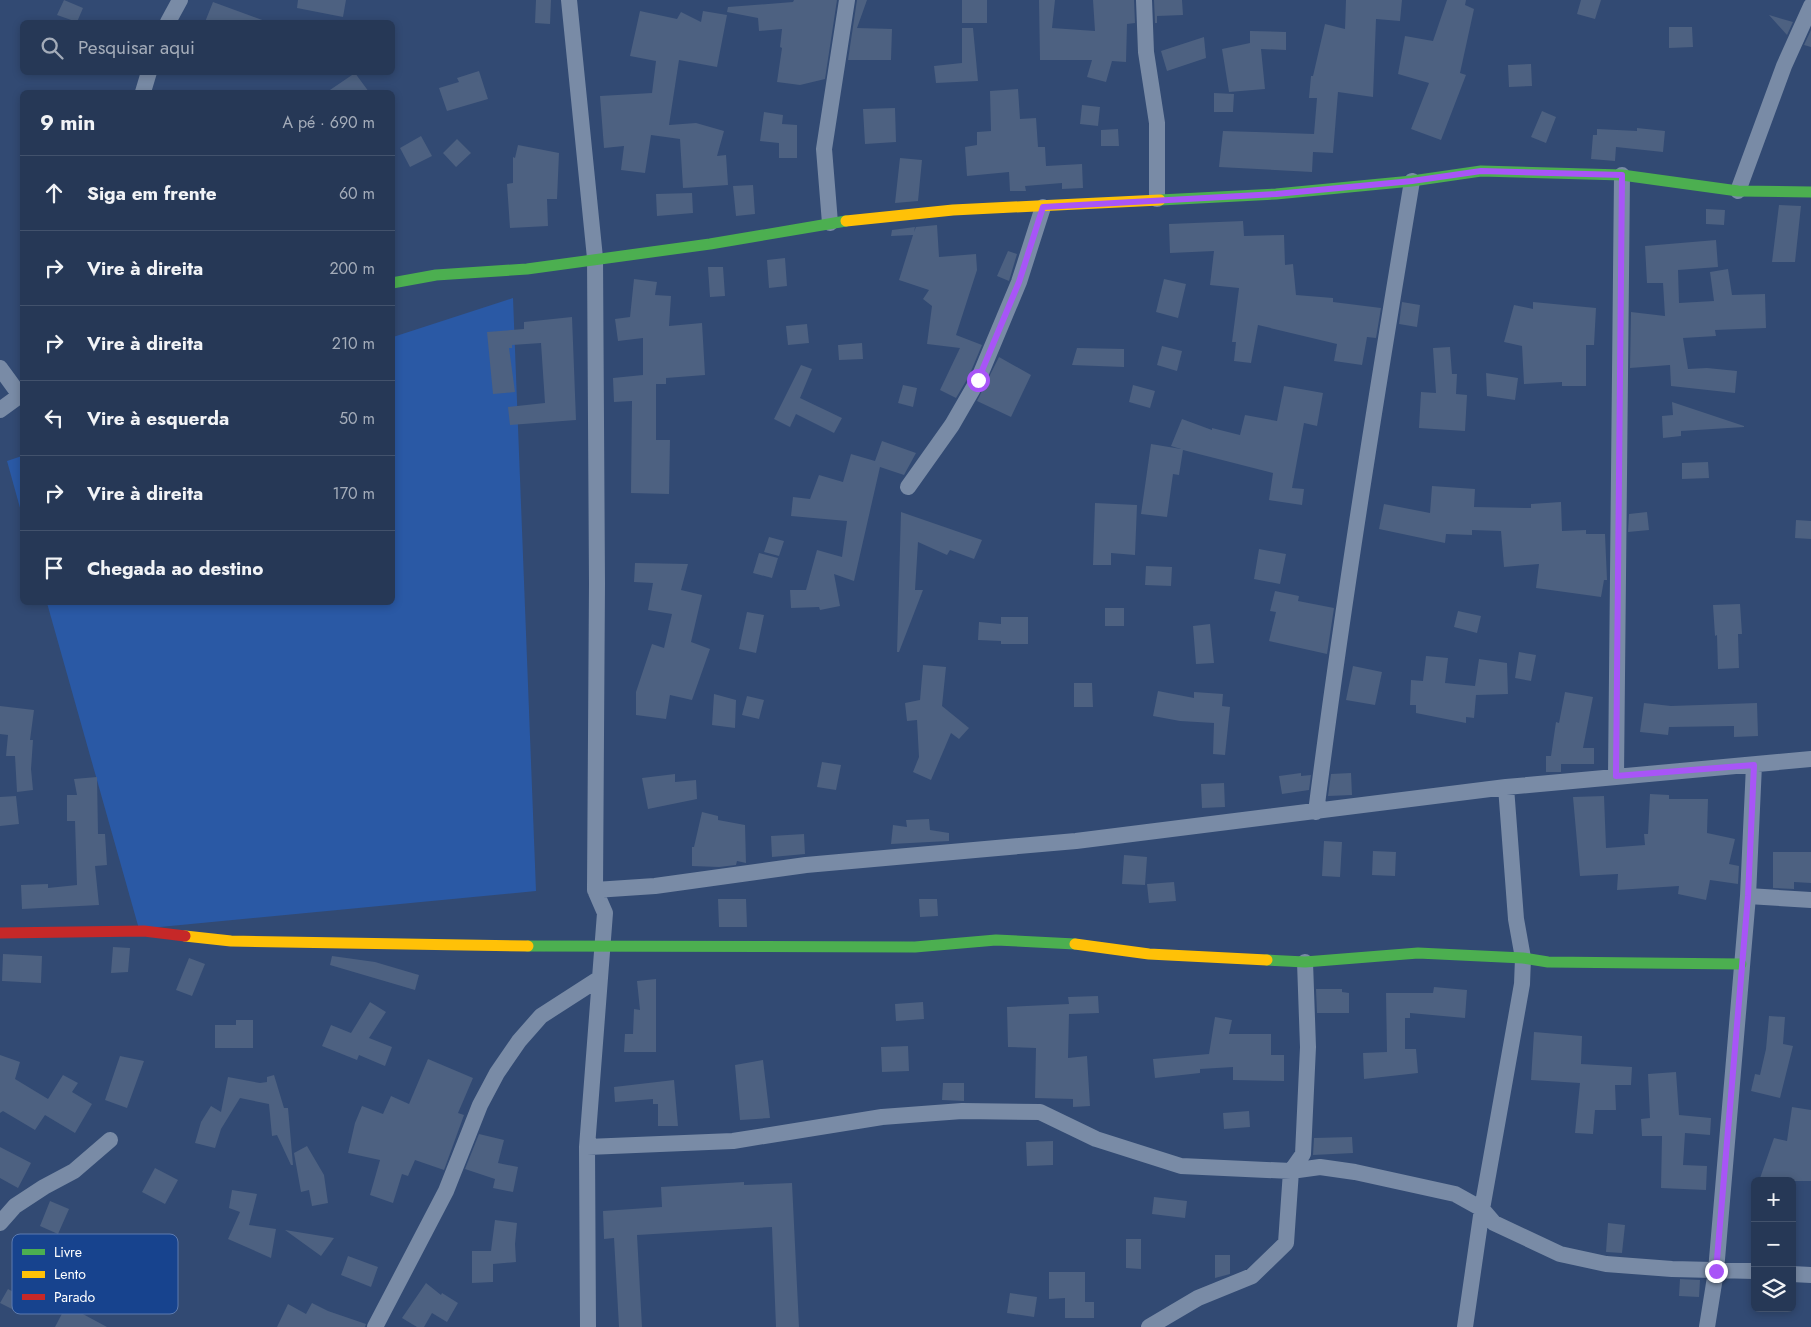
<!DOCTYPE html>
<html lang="pt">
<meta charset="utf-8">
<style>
:root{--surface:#263856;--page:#324360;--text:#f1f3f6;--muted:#a4acb9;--line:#42526c}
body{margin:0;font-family:Jost,sans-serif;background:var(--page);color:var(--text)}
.controls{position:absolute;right:15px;bottom:15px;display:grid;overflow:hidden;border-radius:8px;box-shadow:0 2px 8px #0003}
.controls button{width:45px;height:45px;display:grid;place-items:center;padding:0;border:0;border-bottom:1px solid var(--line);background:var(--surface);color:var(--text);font:25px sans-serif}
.stop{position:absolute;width:15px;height:15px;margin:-11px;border:4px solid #a855f7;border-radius:50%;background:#fff}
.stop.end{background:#a855f7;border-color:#fff;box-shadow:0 1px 5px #0008}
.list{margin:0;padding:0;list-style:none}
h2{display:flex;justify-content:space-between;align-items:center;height:65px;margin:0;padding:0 20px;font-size:21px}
h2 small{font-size:16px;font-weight:400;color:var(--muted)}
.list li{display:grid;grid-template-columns:32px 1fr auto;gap:15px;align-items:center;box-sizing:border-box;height:75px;padding:0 20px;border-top:1px solid var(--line)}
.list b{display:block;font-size:19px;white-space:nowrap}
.list em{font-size:16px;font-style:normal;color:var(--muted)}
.icon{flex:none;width:28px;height:28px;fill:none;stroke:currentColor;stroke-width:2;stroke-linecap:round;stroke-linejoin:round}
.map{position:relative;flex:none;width:1811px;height:1327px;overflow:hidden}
.search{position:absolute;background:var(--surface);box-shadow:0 2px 8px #0003;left:20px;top:20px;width:375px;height:55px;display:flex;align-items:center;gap:12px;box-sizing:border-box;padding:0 18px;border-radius:8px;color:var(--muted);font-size:19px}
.panel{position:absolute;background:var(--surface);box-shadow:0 2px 8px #0003;left:20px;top:90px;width:375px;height:515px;border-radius:8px}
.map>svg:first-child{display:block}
.green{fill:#2a59a5}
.building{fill:#4d6181}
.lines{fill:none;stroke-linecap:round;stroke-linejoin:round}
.street{stroke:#798ba6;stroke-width:16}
.fast{stroke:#4caf50;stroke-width:11}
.slow{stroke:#ffc107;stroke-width:11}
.jam{stroke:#c62828;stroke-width:11}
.route{stroke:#a855f7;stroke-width:6}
.key{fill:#17438e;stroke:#5d7bb0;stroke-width:1}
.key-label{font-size:14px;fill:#fff}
</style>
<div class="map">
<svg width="1811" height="1327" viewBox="0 0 1811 1327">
<rect width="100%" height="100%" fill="#324a73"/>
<path class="green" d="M513,298l23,593 -397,38 -92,-326 345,-1 1,-265z
M22,456v59l-15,-54z"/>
<path class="building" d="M64,0l19,8 -6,14 -20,-7z
M298,0h48l-3,17 -46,-9z
M536,0h15l-1,24 -15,-1z
M794,0h43l-12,79 -25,6 -23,-3 5,-34 -2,-1 2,-18 -23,2 -1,-13 -31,-6 1,-5 65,-5z
M857,0h10l-10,28 35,1 -1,31h-43z
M962,0h25v23h-25z
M1039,0h16l-3,28 43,3 -2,-31h41l1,23 -8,1 -1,38 -14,-1 -6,21 -19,-5 5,-17h-52z
M1154,0h28l1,15 -26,1v7h-2z
M1346,0h56l-2,21 -24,-2 -3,78 -35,-5 -5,61 -20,-1 -1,20 -93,-5 4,-36 91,3 3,-36h-8l2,-22h2l12,-52 20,5z
M1447,0h19l-1,5 9,4 -14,64 6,2 -25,65 -30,-11 18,-46 -31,-9 7,-38 28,5z
M1581,0h20l-6,19 -18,-5z
M213,2l52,19 -1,1h-59z
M640,11l37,8 4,-7 20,10 2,-11 24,4 -10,52 -38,-7 -10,65 27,-2 28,8 -7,25 9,-1 2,30 -45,3 -3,-49 -29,-4 -6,38 -24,-3 3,-24 -20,2 -4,-52 52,-3 4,-32 -26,-5z
M1769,15l24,7 -6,13z
M1669,27h23l1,20 -24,1z
M962,28h11l5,53 -42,2 -2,-17 28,-3z
M1811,30v17l-7,-2z
M1250,31l36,1v18l-25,-1 4,40 -36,3 -7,-43 28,-6z
M1204,37l2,21 -39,13 -6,-20z
M1531,64l1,22 -23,1 -1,-22z
M479,71l9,28 -41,12 -8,-23 20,-6 -2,-4z
M355,73l14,19h-42z
M1018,89l2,30 16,-1 2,29h7l1,19 36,-2 1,24 -21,1v-6l-37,3 1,5h-16l-1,-19 -42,4 -2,-29 12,-2v-13l14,-1 -1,-40z
M1214,93l20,1 -1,18h-19z
M1082,105l18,2 -2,19 -18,-2z
M895,108l1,34 -31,2 -2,-35z
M1542,111l14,6 -10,26 -15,-6z
M764,112l19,3 -1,9 15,1v33h-18v-15l-19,-2z
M1637,128l28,3 -2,21 -47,-5 -1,14 -24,-2 2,-24h4v-6l40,2z
M1118,129l1,17h-18v-16z
M421,136l11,20 -22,11 -10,-19z
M457,139l14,14 -15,14 -13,-14z
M518,145l41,8 -2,46h-10l1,27 -38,2 -3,-44 6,-1v-26l2,1z
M900,158l22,2 -4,41 -23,2z
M753,185l2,29 -19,2 -3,-30z
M692,193l1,20 -36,3 -1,-22z
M1779,205l22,1 -6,56h-23z
M1706,209l19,1 -1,15 -18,-1z
M1243,221l1,15 40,-1 1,30 8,-1 3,31 37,3v4l48,6 -5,30 -9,-1 -5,28 -28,-4 3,-17 -79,-19 -7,38 -17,-2 2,-19h-4l7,-54 -29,-3 4,-34 -44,2 -1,-29z
M937,225l2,32 37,-3 1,16 -21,65 26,10 -13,31 -13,22 -16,-8 20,-42 -33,-4 5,-38 -9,-7 6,-9 -30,-10 14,-45 -22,1 1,-6 23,-3 -1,5 2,-5z
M1716,240l2,27 -40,3 1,33 35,-2 -4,-29 18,-3 4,26 33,-1 1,34 -51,2 1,6 -33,2 5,31 19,-1 30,3 -2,22 -64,-7 -1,-21 -40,3 1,-56 34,4 -2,-33h-16l-2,-37z
M1008,251l9,3 -8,27 -12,-5z
M785,258l2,28 -18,2 -2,-28z
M708,267h15l2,29 -15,1z
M634,279l23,3 -2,13 16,1 -2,30 33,-3 3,52 -39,3v6h-10v56h14l-1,54 -38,-1 1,-92 -18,1 -1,-24 30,-3v-37l-25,3 -3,-22 15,-2z
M1164,279l22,5 -8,34 -22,-6z
M1402,302l18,3 -3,22 -18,-3z
M1533,302l63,6 -2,37h-8v41h-24v-4l-38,2 -2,-38 -18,-4 10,-37 19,4z
M572,317l4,103 -66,5 -2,-18 37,-4 -4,-60 -29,2v3h-3l6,44 -22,2 -6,-62 37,-3v-7z
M807,324l2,19 -21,2 -2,-19z
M862,343l1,16 -24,1 -1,-15z
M1162,346l20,5 -5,20 -20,-6z
M1450,347l2,27h5l-1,20 11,1 -2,36 -46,-3 2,-36 15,1 -3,-45z
M1077,348l47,1v18l-52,-2z
M999,357l32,18 -20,42 -34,-16z
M801,365l11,4 -12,29 42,20 -8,15 -38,-19 -6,13 -16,-8z
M1486,373l32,5 -3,22 -28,-4z
M903,385l14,3 -4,19 -15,-4z
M1133,385l22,6 -5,17 -21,-6z
M1284,386l39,7 -6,33 -13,-3 -12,65 12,1 -2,16 -33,-5 4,-27 -90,-23 -4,25 -6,-1 -6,43 -26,-3 10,-70 30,5 -10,-3 11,-27 30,11v-2l28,7 5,-20 32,6z
M1672,402l72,24v1l-63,4v5l-18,2 -1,-22 11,-1z
M882,441l34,12 -12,22 -24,-8 -26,114 -20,-7 6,32 -20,4 -1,-3 -28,1 -1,-18h16l11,-40 25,7 5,-36 -56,-5 2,-19 17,2 9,-24 24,7 8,-28 24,7z
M1708,462l1,16 -27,1v-16z
M1432,486l43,3 -1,18 57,1v-4l30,-2 1,29 24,-1v4h19l2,46h-3l-3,17 -65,-9 3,-24 -35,3 -3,-36 -29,-1v5l-26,-1 -1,9 -66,-14 5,-25 46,9z
M1095,503l42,2 -2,50 -24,-2v12h-18z
M901,512l81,28 -8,19 -24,-9 -3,5 -29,-13 -3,48h8l-24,62h-2z
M1647,512l2,18 -21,2 1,-18z
M1796,520l15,1v18l-16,-1z
M769,537l15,4 -5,15 -15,-4z
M1259,549l27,5 -6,30 -26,-5z
M759,553l19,5 -6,20 -19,-5z
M635,563l53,1 -7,26 21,5 -11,47 19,7 -18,51 -22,-5 -4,24 -30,-4v-23l16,-48 12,4 8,-34 -24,-4 5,-27 -19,-1z
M1146,566l26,1 -1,19 -26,-1z
M1275,591l24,5 -1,5 36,7 -7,46 -58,-13 7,-29 -6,-1z
M1740,604l2,30h-4l1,34 -21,1 -1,-34 -2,1 -2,-31z
M1105,608h19v18h-19z
M1458,611l23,5 -4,17 -23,-6z
M747,612l17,3 -8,38 -17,-4z
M1001,617h27v27h-27v-3l-23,-1 1,-18 22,2z
M1210,624l4,39 -18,1 -3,-38z
M1519,652l17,3 -5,26 -16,-3z
M1426,656l22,2 -3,25 30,3 4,-27 28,4 1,31 -32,1 -2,23 -8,-1v6l-50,-10v-8h-6l1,-25 12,1z
M923,665l23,2 -4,39 27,22 -10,11 -8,-6 -20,47 -18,-8 6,-15 -2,-37 -10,1 -2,-18 15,-3z
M1353,666l29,6 -7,33 -29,-5z
M1074,683h18l1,24h-19z
M1158,691l36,7v-6l29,2 -1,12 8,1 -5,48 -12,-1 1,-31 -34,-2 -27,-5z
M1565,692l28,5 -10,51h11v16h-33v8h-15v-16h5l5,-34 3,1z
M714,694l22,6 -1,28 -23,-3z
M747,696l17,4 -5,19 -17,-4z
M1644,703l27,3 86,-3 1,33 -24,1v-11l-65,1 -1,8 -28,-3z
M0,706l34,4 -4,30h3l-2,29 2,21 -16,2 -2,-36h-9l2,-21 -8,-1z
M822,762l19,3 -5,25 -19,-3z
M1301,773v3l10,-1 -2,15 -27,4 -3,-18z
M1351,773l1,22 -24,1 3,-22z
M675,774v8l21,-2 1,19 -49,10 -6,-31z
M97,777l1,57h7l2,31 -12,1 4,39 -77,4 -1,-24 27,-1v4l29,-3 -2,-64h-8v-26h10l-3,-16z
M1224,783l1,24 -23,1 -1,-24z
M1650,794l19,1v4h39l-1,34 28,6 -6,25 10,2 -1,18 -28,-4 -4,20 -28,-6 1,-8 -62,4 1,-16 -38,2 -7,-79 31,-1 2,52 39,-3 -1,-11h4z
M16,796l3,28 -19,2v-29z
M702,812l16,4v4l27,5 1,38 -9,-2 -1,4 -17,2 -27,-1v-19h2z
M929,819l1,11 19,3v8l-58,3 2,-19 14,2 -1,-7z
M804,834l1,20 -33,3 -1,-21z
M1324,841l18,1 -2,35 -18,-1z
M1373,851l23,1 -1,24 -23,-1z
M1773,852h38v31l-17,-1v7l-21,-1z
M1124,855l23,2 -2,28 -23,-1z
M1174,882l2,19 -27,2 -2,-19z
M718,899h28l1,28h-28z
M919,899h18l1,17 -18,1z
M113,947l17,1 -2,24 -17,1z
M3,954l39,2 -1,27 -39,-2z
M332,956l43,6 44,13 -4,15 -85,-25z
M189,958l16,6 -13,32 -16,-6z
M656,979v73h-32l1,-18h8l1,-25 6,1 -3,-29z
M1434,987l33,3 -2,28 -55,-5v5h-5v31h11l2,24 -54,6 -1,-26 24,-1 -1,-59h47z
M1316,989h26v3l7,1v20h-32z
M1098,996l1,17 -30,1 -1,44 19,-2 3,50 -17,1v-8l-38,-1 1,-50 -28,-1 -1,-40 62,-3 -1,-7z
M370,1002l16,10 -17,26 23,9 -7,19 -26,-11 -2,5 -35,-14 9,-21 20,8z
M923,1002l1,17 -28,2 -1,-17z
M1769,1016l16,1 -2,27 10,2 -13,52 -29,-7 4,-17 5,1 6,-26z
M1215,1017l17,3 -3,14h42v21h13v26l-51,-1v-13l-33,2v4l-45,5 -2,-19 56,-5z
M236,1020h17v28h-38v-23h21z
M1534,1032l48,4 -1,28 51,3 -1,18h-16l1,25h-21l-2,24 -18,-1 5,-50 -49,-3z
M908,1046l1,25 -27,1 -1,-25z
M0,1055l20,7 -5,17 33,20 15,-24 15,8 -6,9 20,12 -17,29 -30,-18 -10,15 -32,-19 -3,2z
M120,1056l24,5 -17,47 -22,-8z
M428,1059l45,19 -15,35 6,2 -20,55 -29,-10 -7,16 -6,-2 -9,29 -23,-8 10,-35 -32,-7 7,-30 7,-17 21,8 8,-18 18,8z
M763,1060l7,58 -30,2 -5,-55z
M1676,1072l3,43 32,3 -1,17 -25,-2 -2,32 24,1 -1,24 -45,-2 1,-52h-20l-1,-17 9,-1 -2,-44z
M274,1075l10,33h4l5,57h-2l-14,-30 -5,1 -3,-32 -29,-6 -19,31 -6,19 -20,-5 6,-21 10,-16 10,6 7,-35 32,6 7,-1v-5z
M674,1080l4,46h-20v-22h-5v-5l-38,3 -1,-15z
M943,1083h21v18l-22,-1z
M1792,1107l19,3v71h-52l15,-43 13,3z
M1249,1111l1,16 -26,2 -1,-16z
M479,1134l25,6 -6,23 20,4 -5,25 -20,-4 2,-9 -30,-10z
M1352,1137l1,16 -40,2 1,-17z
M1053,1141v24l-26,1 -1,-24z
M307,1146l17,29 4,28 -16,3 -3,-16 -8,2 -7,-39z
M0,1147l31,16 -13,25 -18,-10z
M155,1168l23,12 -13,24 -23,-12z
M744,1182v3l48,-2 7,144h-23l-4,-100 -135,8 5,92h-23l-5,-89 -10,1 -1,-28 59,-4 -1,-20z
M232,1190l25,4 -8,31 27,4 -5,29 -43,-19 12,-27 -11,-4z
M1154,1197l33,4 -2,17 -33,-4z
M50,1201l19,8 -11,25 -18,-8z
M495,1220l22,3 -2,21 1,18 -23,2v18l-21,1v-32h19z
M1608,1223l17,2 -3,28 -16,-1z
M285,1230l49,8 -13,18z
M1126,1239h15v30l-15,-1z
M1215,1255h15v19l-15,4z
M348,1256l30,11 -7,20 -30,-12z
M1049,1272h36v30h9v16h-29v-20l-16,1z
M1680,1279l20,1 -1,17 -20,-1z
M426,1283l15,12 1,-2 16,10 -11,19 -15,-9 -8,14h-7l-15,-9z
M8,1289l20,11 -8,13 -20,-10z
M1010,1293l27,4 -3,20 -27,-4z
M312,1303l16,8 38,13 -1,3h-88l11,-23 18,10z
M66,1306l15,7 26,14h-52z"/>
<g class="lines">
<path class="street" d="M569,0l26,258 2,325 -2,307 10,23 -18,234 1,180
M1144,0l2,52 11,71v76
M168,22l12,-22
M143,92l6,-20
M1738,191l46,-125 27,-60
M830,223l-6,-74 23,-149
M0,368l19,26 3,-4
M0,410l22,-16
M908,487l44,-62 26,-45 41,-98 24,-75
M1616,776l6,-601
M1316,812c27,-211 61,-421 96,-631
M595,890l60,-4 151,-21 270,-24 430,-54 305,-28
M1748,896l63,4
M587,1147l146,-6 149,-24 80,-6 78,1 56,27 85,27 110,5 29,-4 35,5 100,22 27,15 12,14 66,31 46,10 66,5 83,2
M0,1223l15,-17 29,-19 30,-16 36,-31
M1792,1274l19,1
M375,1327l71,-136 34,-86 17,-32 22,-32 22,-25 59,-38
M1149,1327l49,-29 54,-22 34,-33 5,-72 12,-17 5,-107 -3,-85
M1465,1327l17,-118 40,-225 1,-26 -7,-39 -10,-132
M1707,1327l9,-56 32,-375 6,-131"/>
<path class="fast" d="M1160,200l116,-6 136,-13 69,-10 141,4 116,16 73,1
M392,283l44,-8 91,-6 183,-25 136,-23
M528,946l387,1 81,-7 79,4
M1267,960l38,2 113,-9 105,5 25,4 193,2"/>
<path class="slow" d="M846,221l107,-11 207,-10
M185,936l46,5 297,5
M1075,944l74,10 118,6"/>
<path class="jam" d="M0,933l144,-2 41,5"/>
</g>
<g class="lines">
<path class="route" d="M978,380l41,-98 24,-75 233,-13 136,-13 69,-10 141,4 -6,601 138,-11 -6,131 -32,375"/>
</g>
<rect x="12" y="1234" width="166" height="80" rx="8" class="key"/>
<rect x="22" y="1249" width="23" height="6" fill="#4caf50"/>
<rect x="22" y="1271" width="23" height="7" fill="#ffc107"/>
<rect x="22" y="1294" width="23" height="6" fill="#c62828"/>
<g class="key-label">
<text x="54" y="1257">Livre</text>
<text x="54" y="1279">Lento</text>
<text x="54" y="1302">Parado</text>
</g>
</svg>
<div class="controls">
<button>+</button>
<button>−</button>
<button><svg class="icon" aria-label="layers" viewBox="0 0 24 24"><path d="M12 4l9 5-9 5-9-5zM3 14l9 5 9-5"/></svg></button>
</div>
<div class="stop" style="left:978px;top:380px"></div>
<div class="stop end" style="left:1716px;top:1271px"></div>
<div class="search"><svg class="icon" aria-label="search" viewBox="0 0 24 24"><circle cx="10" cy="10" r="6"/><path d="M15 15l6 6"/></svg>Pesquisar aqui</div>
<section class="panel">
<h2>9 min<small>A pé · 690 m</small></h2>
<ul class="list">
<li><svg class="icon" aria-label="ahead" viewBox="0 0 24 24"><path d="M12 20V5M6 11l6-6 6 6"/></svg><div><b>Siga em frente</b></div><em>60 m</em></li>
<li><svg class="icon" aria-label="right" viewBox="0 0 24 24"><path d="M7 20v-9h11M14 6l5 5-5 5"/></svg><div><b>Vire à direita</b></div><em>200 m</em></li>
<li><svg class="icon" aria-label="right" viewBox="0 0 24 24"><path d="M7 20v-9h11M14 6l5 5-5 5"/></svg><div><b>Vire à direita</b></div><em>210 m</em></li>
<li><svg class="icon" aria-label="left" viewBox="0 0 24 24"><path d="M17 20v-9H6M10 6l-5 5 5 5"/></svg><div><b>Vire à esquerda</b></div><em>50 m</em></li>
<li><svg class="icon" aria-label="right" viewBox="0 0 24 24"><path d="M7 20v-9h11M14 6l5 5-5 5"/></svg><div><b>Vire à direita</b></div><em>170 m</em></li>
<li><svg class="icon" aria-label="arrive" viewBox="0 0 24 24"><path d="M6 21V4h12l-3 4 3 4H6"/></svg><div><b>Chegada ao destino</b></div></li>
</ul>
</section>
</div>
